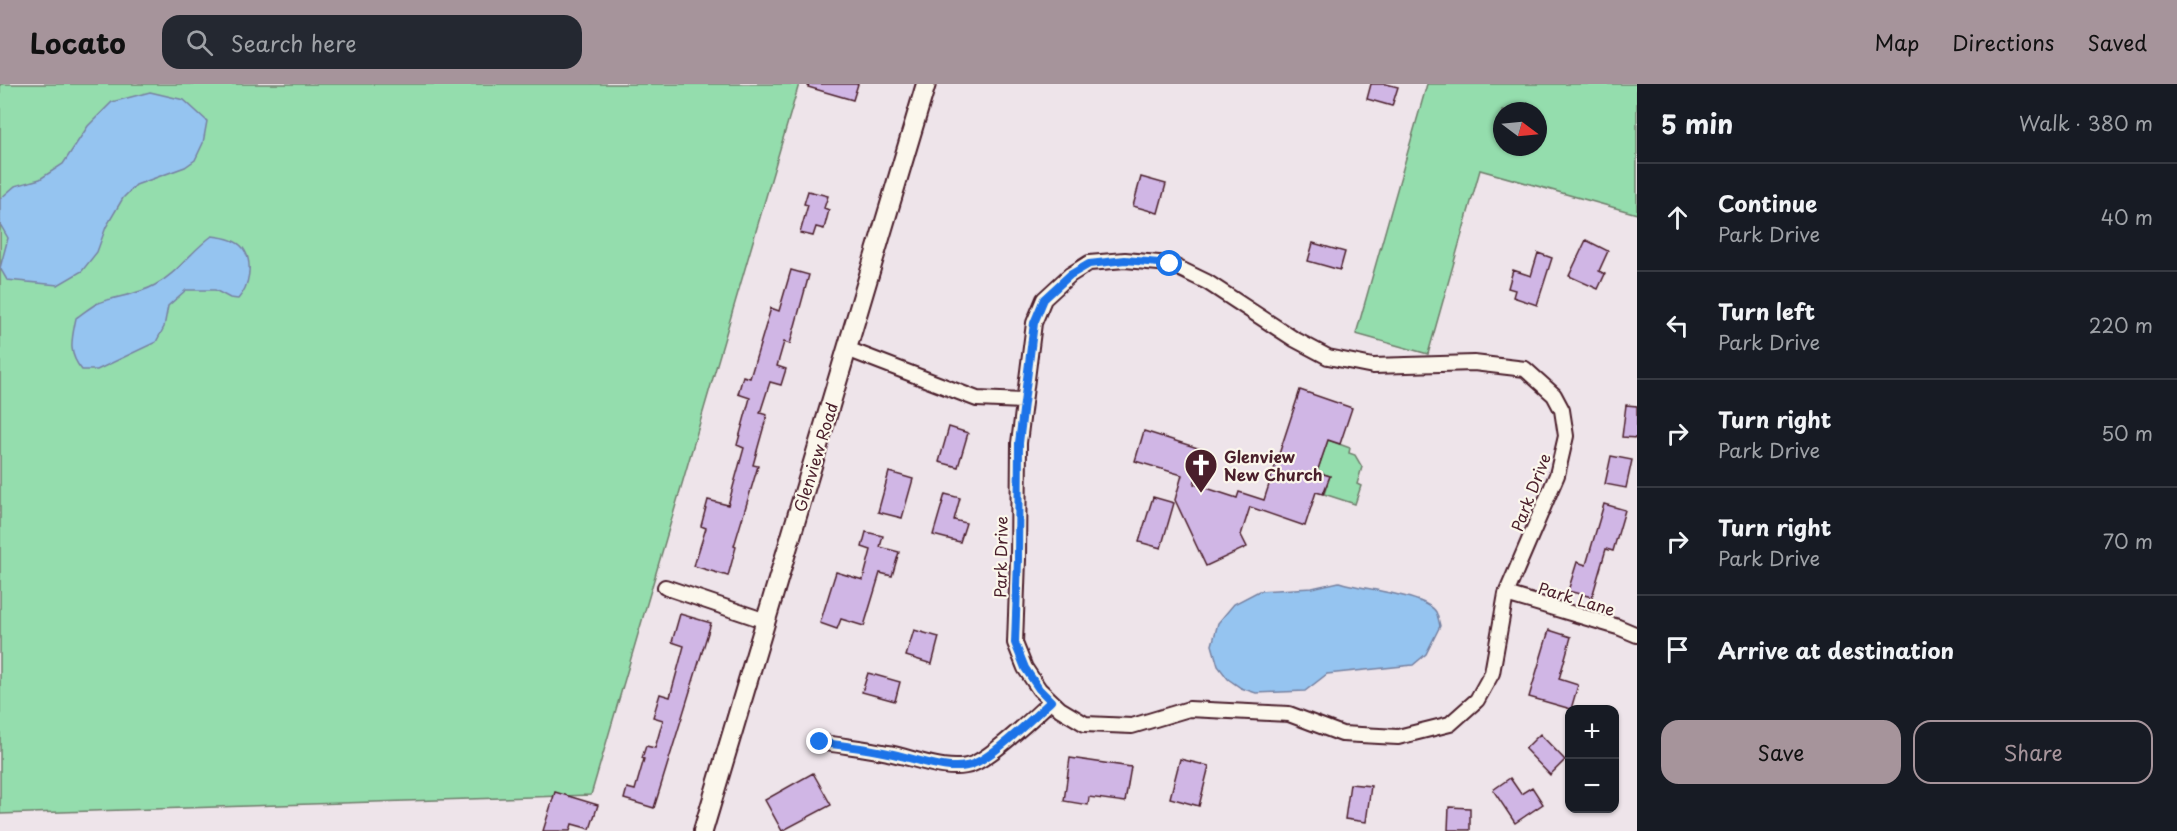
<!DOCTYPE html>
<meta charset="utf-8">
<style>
:root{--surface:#171b24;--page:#242831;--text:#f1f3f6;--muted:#9ea1a6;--line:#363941;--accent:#a6949b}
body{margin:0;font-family:"Playpen Sans",sans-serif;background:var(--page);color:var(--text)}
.controls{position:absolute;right:18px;bottom:18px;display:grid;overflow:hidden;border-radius:12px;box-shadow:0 2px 4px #0004}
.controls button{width:54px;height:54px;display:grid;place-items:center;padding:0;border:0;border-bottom:2px solid var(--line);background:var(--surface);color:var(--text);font:30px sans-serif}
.compass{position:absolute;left:1493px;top:18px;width:54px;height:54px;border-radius:50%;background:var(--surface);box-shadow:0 2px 4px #0004;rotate:106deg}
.stop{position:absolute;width:18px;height:18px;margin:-14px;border:4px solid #1a73e8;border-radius:50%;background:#fff}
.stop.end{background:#1a73e8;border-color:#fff;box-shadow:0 2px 6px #0008}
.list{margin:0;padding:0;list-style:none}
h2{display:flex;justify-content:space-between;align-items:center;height:78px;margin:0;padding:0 24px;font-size:26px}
h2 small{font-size:20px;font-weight:400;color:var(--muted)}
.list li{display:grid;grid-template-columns:39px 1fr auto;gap:18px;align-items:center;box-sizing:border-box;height:108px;padding:0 24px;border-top:2px solid var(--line)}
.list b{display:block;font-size:22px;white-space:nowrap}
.list p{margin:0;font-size:20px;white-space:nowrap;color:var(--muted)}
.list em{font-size:20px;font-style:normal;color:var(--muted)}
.actions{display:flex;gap:12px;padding:18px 24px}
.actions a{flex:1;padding:14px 0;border:2px solid var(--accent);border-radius:18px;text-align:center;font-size:21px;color:var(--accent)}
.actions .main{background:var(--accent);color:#111}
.icon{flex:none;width:33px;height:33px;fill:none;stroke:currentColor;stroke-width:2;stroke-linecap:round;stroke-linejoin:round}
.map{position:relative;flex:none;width:1637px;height:747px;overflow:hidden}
header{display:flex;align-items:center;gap:36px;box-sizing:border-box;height:84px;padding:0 30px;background:var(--accent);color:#111}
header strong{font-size:28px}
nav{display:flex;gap:33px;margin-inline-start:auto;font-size:21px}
.search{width:420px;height:54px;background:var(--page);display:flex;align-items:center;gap:15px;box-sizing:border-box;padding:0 21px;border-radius:18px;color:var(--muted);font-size:22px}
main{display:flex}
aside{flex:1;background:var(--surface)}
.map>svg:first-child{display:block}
.green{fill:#94ddad;stroke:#6f7e6c;stroke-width:1.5;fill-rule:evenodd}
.water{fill:#95c4f0;stroke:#7782a1;stroke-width:1.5}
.building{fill:#d0b6e5;stroke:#4a1f2b;stroke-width:1.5}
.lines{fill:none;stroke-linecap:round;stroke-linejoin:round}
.street-casing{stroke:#4a1f2b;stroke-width:18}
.secondary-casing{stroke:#4a1f2b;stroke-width:22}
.street{stroke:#fbf7ec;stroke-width:14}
.secondary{stroke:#fbf7ec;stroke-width:18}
.route{stroke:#1a73e8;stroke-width:8}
.labels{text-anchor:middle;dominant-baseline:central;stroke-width:4.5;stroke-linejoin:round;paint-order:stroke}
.poi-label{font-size:16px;font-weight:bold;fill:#4a1f2b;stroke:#fbf7ec;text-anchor:start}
.street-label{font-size:16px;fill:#4a1f2b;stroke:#fbf7ec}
</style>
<header>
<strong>Locato</strong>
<div class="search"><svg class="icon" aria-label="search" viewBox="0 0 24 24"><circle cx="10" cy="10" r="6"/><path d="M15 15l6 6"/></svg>Search here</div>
<nav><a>Map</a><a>Directions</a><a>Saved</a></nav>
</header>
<main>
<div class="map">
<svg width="1637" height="747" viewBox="0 0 1637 747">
<rect width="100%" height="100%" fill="#eee4ea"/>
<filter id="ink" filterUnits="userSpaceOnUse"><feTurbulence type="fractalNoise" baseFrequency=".0167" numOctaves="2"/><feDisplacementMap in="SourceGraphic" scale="12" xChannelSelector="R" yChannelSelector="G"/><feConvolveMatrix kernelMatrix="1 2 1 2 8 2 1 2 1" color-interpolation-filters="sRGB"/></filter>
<g filter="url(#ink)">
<path class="green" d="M0,0h799l-208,711 -591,19z
M1427,0h210v130l-157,-44 -52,184 -72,-20zM1502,27h36v36h-36z
M1328,356l22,8 -1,5 6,2 7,12 -5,17 4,2 -6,18 -31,-10 6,-18 -13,-4z"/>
<path class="water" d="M150,8l34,8 23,21 -4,22 -8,17 -10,7 -49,18 -13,13 -17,29 -9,25 -15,19 -24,14 -51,-5 -7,-12 8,-30 -8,-14v-25l15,-13 25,-7 23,-15 25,-38 24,-24z
M212,152c10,1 24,3 31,12 11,15 6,39 -5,51l-8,-1 -15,-8h-29l-18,16 -4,21 -8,15 -59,28h-15c-15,-18 -10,-31 -6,-52 6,-4 13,-10 20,-14 18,-8 40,-8 59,-19 23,-12 36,-34 57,-49z
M1339,498c21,7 87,13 97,30 2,4 3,10 4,14l-14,28 -13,11 -86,9 -22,17 -49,2 -15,-5 -13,-9 -10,-13 -6,-21 6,-22 16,-19 25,-13 53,-3z"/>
<path class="building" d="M809,0h49l-5,16 -45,-13z
M1371,0h15l12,3 -6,19 -25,-7z
M1141,93l25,7 -8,29 -25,-7z
M808,107l20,5 -4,12 5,2 -5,19 -8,-2 -3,9 -13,-3 8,-28 -4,-1z
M1586,156l22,11 -9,20 6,3 -7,15 -29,-13z
M1313,159l32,9 -5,18 -32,-9z
M1538,169l14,5 -15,47 -24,-8 2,-7 -7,-2 5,-18 18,6z
M791,186l18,5 -19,69 -6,-2 -7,24 9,3 -5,16 -11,-3 -10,31 7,2 -14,50 5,1 -24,80 2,1 -8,29 -34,-10 12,-38 -5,-2 7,-26 20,5 16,-57 -7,-3 13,-47 -12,-4 5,-18 7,2 21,-70 8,3z
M1300,306l52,18 -12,36 -12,-4 -11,32 13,4 -7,18 -7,-2 -11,34 -55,-19 -9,28 6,12 -41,19 -31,-66 7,-25 -47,-14 9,-30 60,19 -10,34 43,14 2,-6 25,8z
M1626,321l11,1v32l-15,-1z
M949,343l19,6 -10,34 -19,-5z
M1611,372l21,4 -6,28 -21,-4z
M889,388l24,7 -11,39 -24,-6z
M945,410l15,4 -6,22 12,3 -6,19 -27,-7z
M1153,413l21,6 -13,45 -22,-6z
M1604,420l21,6 -12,41 -7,-2 -14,48 -24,-6 9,-29 9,3z
M866,448l17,4 -3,11 19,5 -7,24 -12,-3 -16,53 -23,-7 -4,10 -17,-6 16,-51 27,8 8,-30 -9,-3z
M680,530l31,9 -57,185 -30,-9 3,-11 8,2 9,-31 -2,-1 4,-12 9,2 8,-28 -10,-3 7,-23 10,3 14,-51 -12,-4z
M914,546l25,7 -7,27 -26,-8z
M1549,546l22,7 -12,42 19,6 -7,24 -42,-12z
M868,589l32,9 -5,19 -33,-9z
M1540,650l25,26 -15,15 -25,-26z
M1070,674l61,9 -6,35 -36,-5 -1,8 -24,-4z
M1180,675l29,7 -10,40 -29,-8z
M813,689l18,32 -49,26 -17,-31z
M1510,694l11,16 11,-7 11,17 -28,19 -22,-33z
M1350,700l21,2 -5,36 -21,-3z
M555,708l43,13 -8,24 -18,-5 -2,7h-27z
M1449,723l21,1v22h-22z"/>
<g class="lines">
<g class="street-casing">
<path id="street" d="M1125,176l45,4 37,18 87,57 34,18 45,9 101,-3 51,6 29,26 8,15 4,26 -9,39 -51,119 -14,79 -15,27 -27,24 -52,13 -56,-3 -53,-20 -100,-5 -57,17 -47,-2 -25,-15 -21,-20 -14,-21 -10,-25 3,-84 1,-116 15,-120 10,-24 26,-24 19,-12z
M847,265l130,50 46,2
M665,503l101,34
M1506,510l112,33 19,8
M820,658c22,4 45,6 68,11 24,4 61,21 85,11 20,-8 61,-47 78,-63"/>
</g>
<g class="secondary-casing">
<path id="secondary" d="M703,747l223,-747"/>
</g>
<use href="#street" class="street"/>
<use href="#secondary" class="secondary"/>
</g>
</g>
<g class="lines" filter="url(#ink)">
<path class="route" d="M820,658c22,4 45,6 68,11 24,4 62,21 85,11 20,-7 61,-47 78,-63l-12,-12 -14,-21 -10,-25 3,-84 1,-116 15,-120 10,-24 26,-24 19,-11 36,-4 45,4"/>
</g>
<defs>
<g id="church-pin" transform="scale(1.725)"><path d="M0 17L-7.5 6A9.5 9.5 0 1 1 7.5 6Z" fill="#4a1f2b" stroke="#fbf7ec"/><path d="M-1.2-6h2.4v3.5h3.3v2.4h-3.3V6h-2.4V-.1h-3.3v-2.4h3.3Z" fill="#fff"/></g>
</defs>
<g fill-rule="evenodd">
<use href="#church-pin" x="1201" y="381"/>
</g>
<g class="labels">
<g class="poi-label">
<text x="1224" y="372">Glenview<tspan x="1224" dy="18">New Church</tspan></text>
</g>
<g class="street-label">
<text transform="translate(815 373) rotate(-73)">Glenview Road</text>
<text transform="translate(1530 408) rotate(-69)">Park Drive</text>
<text transform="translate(1000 473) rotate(-89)">Park Drive</text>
<text transform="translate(1577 514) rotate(17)">Park Lane</text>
</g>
</g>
</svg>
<div class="controls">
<button>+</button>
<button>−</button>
</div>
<svg class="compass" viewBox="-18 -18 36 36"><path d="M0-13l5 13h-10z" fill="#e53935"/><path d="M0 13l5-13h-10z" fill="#9ea1a6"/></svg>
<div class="stop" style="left:1170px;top:180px"></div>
<div class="stop end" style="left:820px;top:658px"></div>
</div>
<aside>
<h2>5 min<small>Walk · 380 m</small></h2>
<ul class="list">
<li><svg class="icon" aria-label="ahead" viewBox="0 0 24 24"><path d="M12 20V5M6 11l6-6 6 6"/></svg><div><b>Continue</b><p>Park Drive</p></div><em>40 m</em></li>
<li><svg class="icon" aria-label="left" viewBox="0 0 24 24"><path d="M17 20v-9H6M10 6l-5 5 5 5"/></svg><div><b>Turn left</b><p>Park Drive</p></div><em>220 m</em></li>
<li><svg class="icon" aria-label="right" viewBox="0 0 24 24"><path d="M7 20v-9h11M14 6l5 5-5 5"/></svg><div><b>Turn right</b><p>Park Drive</p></div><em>50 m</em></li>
<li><svg class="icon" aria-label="right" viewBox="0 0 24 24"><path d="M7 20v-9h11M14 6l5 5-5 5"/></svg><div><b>Turn right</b><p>Park Drive</p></div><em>70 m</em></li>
<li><svg class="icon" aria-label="arrive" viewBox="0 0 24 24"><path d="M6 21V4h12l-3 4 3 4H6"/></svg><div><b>Arrive at destination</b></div></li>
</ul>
<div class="actions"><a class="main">Save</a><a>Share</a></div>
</aside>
</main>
